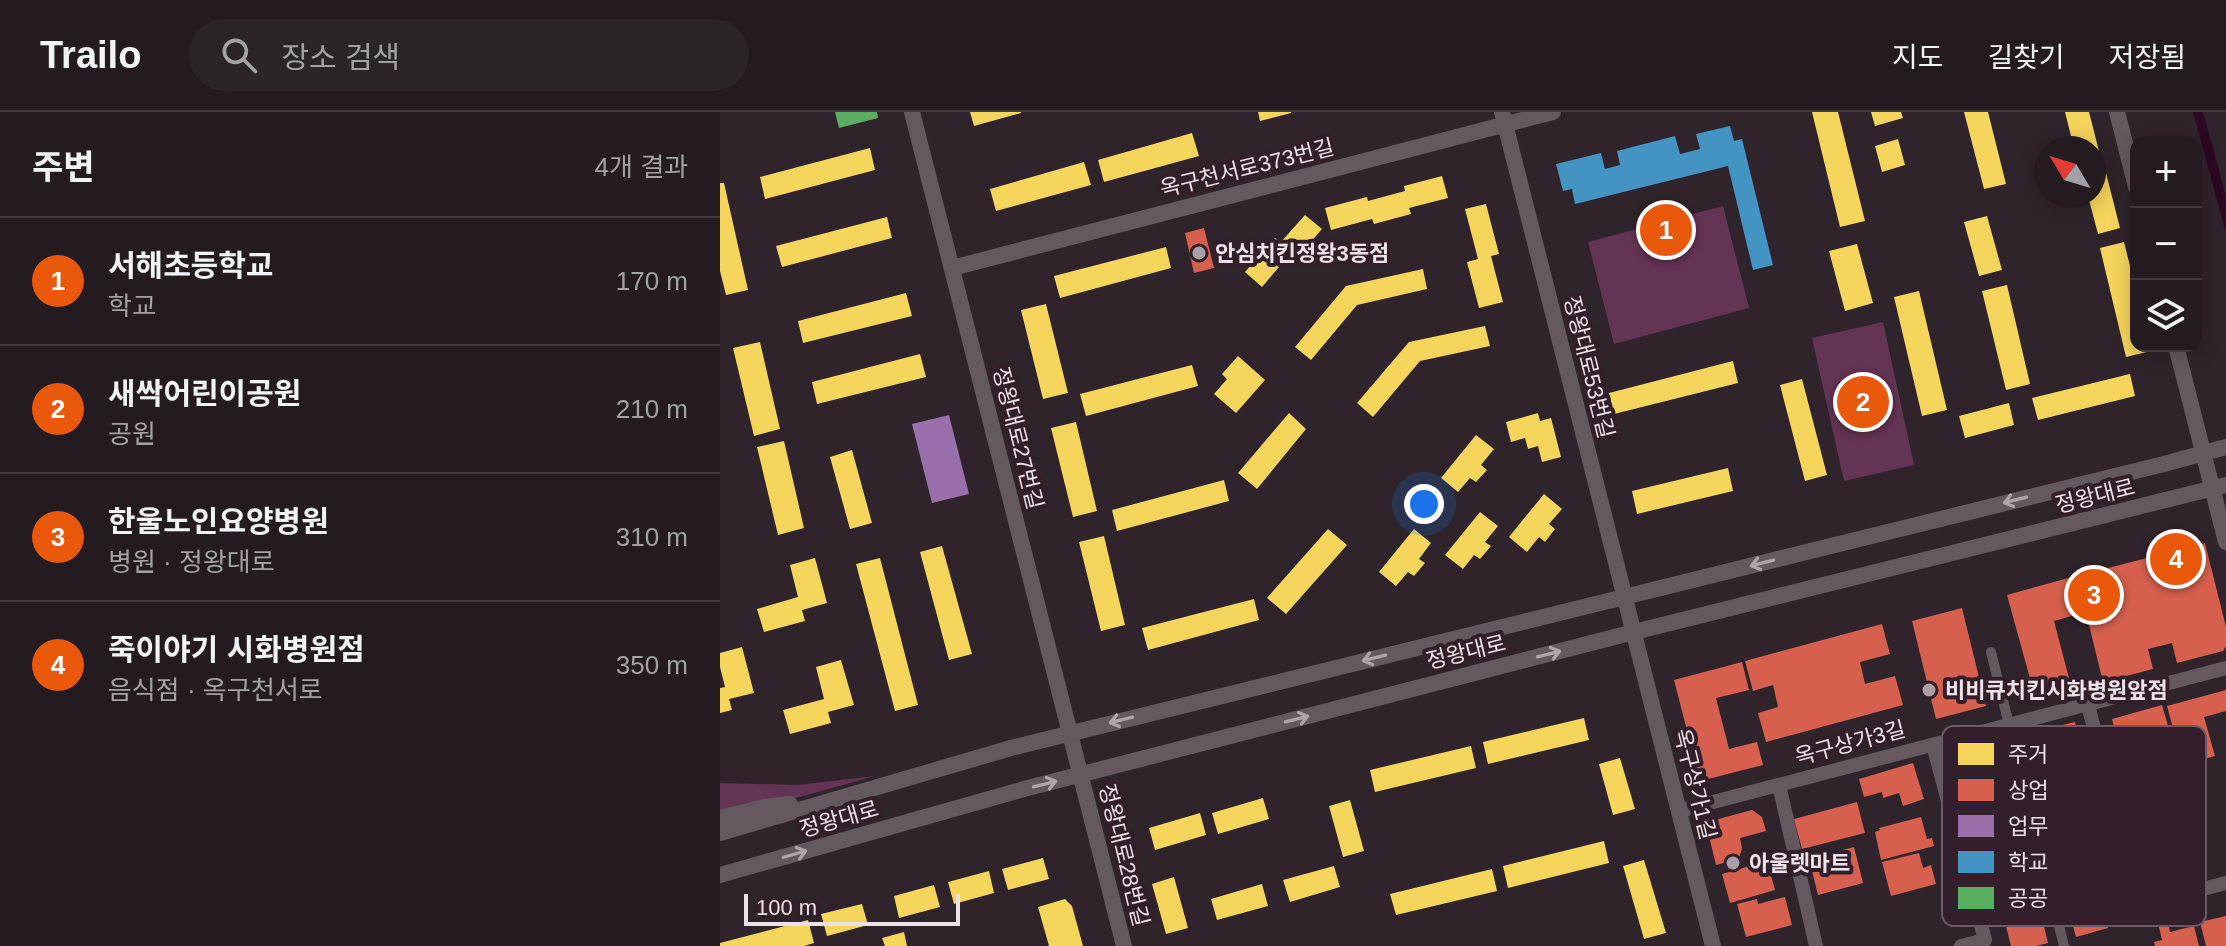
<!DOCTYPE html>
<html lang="ko">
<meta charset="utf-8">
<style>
:root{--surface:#231b20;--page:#2b2429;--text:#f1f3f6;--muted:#a3a1a5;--line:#40393e;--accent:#ea580c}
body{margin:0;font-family:Helvetica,"Noto Sans KR",sans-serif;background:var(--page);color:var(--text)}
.controls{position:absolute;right:24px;top:24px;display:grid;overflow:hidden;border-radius:16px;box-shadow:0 4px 20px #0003}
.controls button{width:72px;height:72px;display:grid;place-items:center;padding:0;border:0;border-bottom:2px solid var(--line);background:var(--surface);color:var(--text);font:40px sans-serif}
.compass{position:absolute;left:1314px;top:24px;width:72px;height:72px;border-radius:50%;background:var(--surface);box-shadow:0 4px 20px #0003;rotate:308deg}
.scale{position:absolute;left:24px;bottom:20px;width:216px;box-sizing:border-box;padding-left:8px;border:4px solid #eee1e9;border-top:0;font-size:22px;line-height:28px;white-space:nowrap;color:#eee1e9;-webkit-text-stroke:6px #331f2c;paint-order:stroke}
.you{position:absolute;left:704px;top:392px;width:28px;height:28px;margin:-20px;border:6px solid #fff;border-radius:50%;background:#1a73e8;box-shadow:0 0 0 12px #1a73e833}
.badge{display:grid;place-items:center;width:52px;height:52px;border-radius:50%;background:var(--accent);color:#fff;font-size:26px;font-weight:700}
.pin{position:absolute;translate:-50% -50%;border:4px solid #fff;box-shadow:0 2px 8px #0006}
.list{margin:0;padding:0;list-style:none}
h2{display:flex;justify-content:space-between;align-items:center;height:104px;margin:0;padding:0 32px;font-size:34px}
h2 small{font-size:26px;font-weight:400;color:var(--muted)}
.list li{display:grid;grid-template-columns:52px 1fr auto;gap:24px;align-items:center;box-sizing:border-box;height:128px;padding:0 32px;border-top:2px solid var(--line)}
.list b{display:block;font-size:30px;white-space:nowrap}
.list p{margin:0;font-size:26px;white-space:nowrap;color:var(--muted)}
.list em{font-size:26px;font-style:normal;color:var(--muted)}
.icon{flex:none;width:44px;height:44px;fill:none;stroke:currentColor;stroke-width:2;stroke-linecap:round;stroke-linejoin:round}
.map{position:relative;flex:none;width:1506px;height:834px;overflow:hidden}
header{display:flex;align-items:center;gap:48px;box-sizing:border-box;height:112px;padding:0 40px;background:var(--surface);border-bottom:2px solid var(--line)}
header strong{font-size:38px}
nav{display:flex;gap:44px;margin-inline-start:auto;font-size:28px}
.search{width:560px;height:72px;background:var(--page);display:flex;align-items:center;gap:20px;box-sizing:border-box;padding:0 28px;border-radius:44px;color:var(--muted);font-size:30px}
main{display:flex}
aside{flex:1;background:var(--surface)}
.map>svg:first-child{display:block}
.green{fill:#643455}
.water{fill:#2c0822}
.homes{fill:#f6d55c}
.shops{fill:#d6604d}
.offices{fill:#9970ab}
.schools{fill:#4393c3}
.public{fill:#5aae61}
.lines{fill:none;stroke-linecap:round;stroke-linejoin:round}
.pedestrian{stroke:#655961;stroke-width:10}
.minor{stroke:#655961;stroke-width:14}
.tertiary{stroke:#655961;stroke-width:16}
.oneway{stroke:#b0a4ac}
.poi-dot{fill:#ab9fa6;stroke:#331f2c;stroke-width:3}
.labels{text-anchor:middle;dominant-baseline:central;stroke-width:8;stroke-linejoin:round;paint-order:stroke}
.street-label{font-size:22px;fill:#eee1e9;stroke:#331f2c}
.poi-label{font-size:22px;font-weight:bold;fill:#eee1e9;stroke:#331f2c;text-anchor:start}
.key{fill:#331f2c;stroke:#6b5965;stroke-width:2}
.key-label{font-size:22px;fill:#eee1e9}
</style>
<header>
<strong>Trailo</strong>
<div class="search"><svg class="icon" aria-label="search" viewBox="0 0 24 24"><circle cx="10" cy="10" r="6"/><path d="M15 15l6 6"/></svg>장소 검색</div>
<nav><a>지도</a><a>길찾기</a><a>저장됨</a></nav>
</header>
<main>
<aside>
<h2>주변<small>4개 결과</small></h2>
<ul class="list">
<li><span class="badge">1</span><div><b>서해초등학교</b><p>학교</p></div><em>170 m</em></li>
<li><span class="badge">2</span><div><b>새싹어린이공원</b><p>공원</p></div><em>210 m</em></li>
<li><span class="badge">3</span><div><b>한울노인요양병원</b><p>병원 · 정왕대로</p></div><em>310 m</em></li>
<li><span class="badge">4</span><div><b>죽이야기 시화병원점</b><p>음식점 · 옥구천서로</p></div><em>350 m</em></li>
</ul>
</aside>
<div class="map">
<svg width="1506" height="834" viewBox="0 0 1506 834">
<rect width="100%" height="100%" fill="#2f242b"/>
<path class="green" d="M1003,94l26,102 -135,36 -26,-102z
M1163,210l31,143 -70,16 -32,-143z
M155,664l-75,21 -80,17v-31l78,2z"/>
<path class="water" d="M1473,0h10l23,84v37z"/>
<path class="homes" d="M250,0h51v1l-47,13z
M538,0h33v1l-31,8z
M1092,0h26l27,109 -25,6z
M1151,0h30l2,6 -28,8z
M1244,0h24l18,72 -22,5z
M1345,0h24l12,47 -7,2v-13h-20z
M472,21l7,23 -95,26 -6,-22z
M1178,27l7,26 -23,7 -7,-26z
M150,36l5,22 -110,29 -5,-22z
M364,50l7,23 -95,26 -6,-22z
M1386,61l14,55 -22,6 -10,-38h6v-20z
M722,64l6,22 -39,10 2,6 -37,10 -2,-5 -41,11 -6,-22 42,-11 1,4 37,-10 -1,-5z
M0,71h4l24,107 -22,5 -6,-24z
M766,92l13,50 -8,2 12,46 -24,6 -12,-46 11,-3 -13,-50z
M585,103l17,14 -25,29 -6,-5 -29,34 -17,-15 30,-34 5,5z
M1267,104l15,54 -23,6 -15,-54z
M167,105l5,21 -110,29 -6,-21z
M1404,130l12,48v56h13l2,5 -25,6 -26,-109z
M1137,132l16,59 -28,8 -16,-60z
M446,135l5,21 -111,30 -6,-22z
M703,157l4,20 -70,16 -46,55 -16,-13 51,-61z
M1287,173l23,99 -24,6 -24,-99z
M1199,179l28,119 -25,6 -28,-119z
M186,181l6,23 -109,27 -5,-22z
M326,192l22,89 -25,6 -22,-89z
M765,214l5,20 -70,15 -47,56 -16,-14 52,-61z
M40,230l20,87 -26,7 -21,-88z
M200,242l6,23 -109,27 -5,-22z
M518,244l27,24 -29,33 -22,-19 13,-15 -5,-5z
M1013,249l5,22 -124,31 -5,-21z
M472,253l6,21 -112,30 -6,-22z
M1410,262l5,22 -97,24 -6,-22z
M1082,267l25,96 -22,6 -25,-96z
M1289,291l5,22 -49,13 -6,-22z
M569,301l17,16 -49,60 -19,-16z
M818,301l2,8 11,-3 10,39 -19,5 -4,-16 -10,3 -3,-11 -14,4 -5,-20z
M356,310l21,89 -24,6 -22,-89z
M756,323l18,14 -13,16 6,5 -11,12 -6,-4 -12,14 -17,-14z
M64,329l20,87 -26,7 -21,-88z
M132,338l20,73 -22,6 -20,-72z
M1008,356l5,23 -96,23 -5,-23z
M504,368l5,21 -112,30 -5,-21z
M824,382l18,15 -13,15 6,5 -10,13 -6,-5 -12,15 -18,-15z
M760,400l18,14 -13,16 6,4 -11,13 -6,-4 -11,14 -18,-14z
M608,417l19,16 -61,69 -19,-16z
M694,417l17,14 -12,16 6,4 -11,13 -6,-4 -12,14 -17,-14z
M384,424l21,89 -24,6 -22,-89z
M222,434l30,108 -23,6 -29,-108z
M95,446l12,45 -25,7 3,11 -41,11 -7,-23 41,-12 -8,-32z
M160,446l38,147 -23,6 -39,-147z
M534,487l5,21 -111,30 -6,-22z
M22,535l12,46 -25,6 3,11 -12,3v-25l5,-1 -5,-20v-14z
M121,548l13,45 -26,7 3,11 -41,11 -7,-24 41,-11 -8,-32z
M864,606l5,22 -101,24 -5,-22z
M751,634l5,22 -101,24 -5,-22z
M900,646l15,51 -22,6 -14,-51z
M543,686l6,21 -51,15 -6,-21z
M630,688l14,51 -21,6 -14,-51z
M480,701l6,22 -51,15 -6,-22z
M884,729l5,22 -101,25 -5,-22z
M323,746l6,21 -41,11 -6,-21z
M924,748l22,73 -22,6 -21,-73z
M614,754l6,21 -50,15 -7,-22z
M772,757l5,22 -101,24 -6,-21z
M269,759l5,22 -40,11 -6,-22z
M454,765l14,51 -22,6 -14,-50z
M542,772l6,22 -51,14 -6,-21z
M214,773l6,22 -41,11 -5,-22z
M345,787l7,7 11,40h-34l-11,-39z
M142,792l6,21 -41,11 -6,-22z
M88,808l6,23 -10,3h-84v-3z
M184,820l3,14h-22l-3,-8z"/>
<path class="shops" d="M484,116l10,40 -20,5 -9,-40z
M1485,431l21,84v19l-3,5 -46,12 -5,-20 -24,6 5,20 -50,13 -26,-106z
M1352,465l10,36 -28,8 16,61 -36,11 -27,-98z
M1242,496l24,98 -50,13 -24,-98z
M1162,512l8,30 -30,8 5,22 30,-8 8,29 -137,37 -8,-29 20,-6 -5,-22 -20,6 -8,-30z
M1022,550l7,28 -33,8 13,51 28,-7 6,23 -63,16 -26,-101z
M1506,578v21l-22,6 11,39 -32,9 -16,-59z
M1442,593l9,31 -51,14 -8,-31z
M1355,610l5,19 -25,6 6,25 -29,8 -11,-45z
M1193,651l11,36 -21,7 -4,-13 -16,5 -1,-6 -18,5 -5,-18z
M1137,690l8,31 -63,16 -8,-30z
M1032,698l10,7 4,14 -26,7 2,10 -3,11 -23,6 -7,-29 6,-16z
M1201,705l6,22 5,-1 2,8 -53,14 -6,-28 5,-2 -1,-2z
M1134,735l9,36 -45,12 -9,-36z
M1199,741l4,15 8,-3 5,19 -45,12 -9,-34z
M1047,749l8,29 -45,13 -8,-29z
M1378,780l10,36 -32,9 -10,-36z
M1065,785l7,28 -46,12 -9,-33 20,-5 1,5z
M1320,797l8,34 -12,3h-25l-7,-28z
M1506,804v30h-20l-6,-24z
M1448,809l2,11 24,-6 5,20h-44l-1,-4 8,-2 -4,-17z"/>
<path class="offices" d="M229,303l20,79 -37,9 -20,-79z"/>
<path class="schools" d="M1010,14l4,15 8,-2 31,126 -20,5 -25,-104 -153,38 -3,-15 -9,2 -7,-27 45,-11 4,16 15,-4 -3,-14 58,-15 5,18 20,-5 -4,-15z"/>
<path class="public" d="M115,0h42l1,6 -39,10z"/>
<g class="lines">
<path class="pedestrian" d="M1271,540l73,294"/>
<path class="minor" d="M1368,593l52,200 86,-22
M1213,633l52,195 -24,6
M1059,673l37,161
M959,699l547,-143"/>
<path class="tertiary" d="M192,0l212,834
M782,0l211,834
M1397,0l19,75
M232,156l601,-156
M1456,234l50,196
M0,706l45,-11 25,-3
M0,721l291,-85 1153,-284 62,-17
M0,763l304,-86 113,-29 497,-128 592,-147"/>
</g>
<defs><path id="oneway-shaft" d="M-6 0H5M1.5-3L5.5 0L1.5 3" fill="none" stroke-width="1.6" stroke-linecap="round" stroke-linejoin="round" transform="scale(2)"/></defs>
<g class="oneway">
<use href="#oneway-shaft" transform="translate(1295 388) rotate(166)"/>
<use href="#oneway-shaft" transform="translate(1042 451) rotate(166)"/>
<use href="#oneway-shaft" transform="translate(829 542) rotate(-14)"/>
<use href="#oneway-shaft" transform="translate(654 546) rotate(166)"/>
<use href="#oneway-shaft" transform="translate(577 607) rotate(-14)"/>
<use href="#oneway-shaft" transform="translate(401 608) rotate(166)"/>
<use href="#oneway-shaft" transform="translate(325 672) rotate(-14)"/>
<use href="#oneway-shaft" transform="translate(75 742) rotate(-16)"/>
</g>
<g class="poi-dot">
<circle cx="479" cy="141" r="8"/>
<circle cx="1209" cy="578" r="8"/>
<circle cx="1013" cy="751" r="8"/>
</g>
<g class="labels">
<g class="street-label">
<text transform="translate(527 56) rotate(-14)">옥구천서로373번길</text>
<text transform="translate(869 255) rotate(76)">정왕대로53번길</text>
<text transform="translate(298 326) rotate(76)">정왕대로27번길</text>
<text transform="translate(1375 384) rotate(-14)">정왕대로</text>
<text transform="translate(746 540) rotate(-14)">정왕대로</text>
<text transform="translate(1130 631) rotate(-15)">옥구상가3길</text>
<text transform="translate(975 672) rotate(76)">옥구상가1길</text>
<text transform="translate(119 707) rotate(-16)">정왕대로</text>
<text transform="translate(404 743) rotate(76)">정왕대로28번길</text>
</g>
<g class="poi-label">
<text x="495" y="141">안심치킨정왕3동점</text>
<text x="1225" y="578">비비큐치킨시화병원앞점</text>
<text x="1029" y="751">아울렛마트</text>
</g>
</g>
<rect x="1222" y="614" width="264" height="200" rx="12" class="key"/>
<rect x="1238" y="631" width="36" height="22" fill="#f6d55c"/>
<rect x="1238" y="667" width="36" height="22" fill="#d6604d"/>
<rect x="1238" y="703" width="36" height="22" fill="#9970ab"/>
<rect x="1238" y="739" width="36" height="22" fill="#4393c3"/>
<rect x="1238" y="775" width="36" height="22" fill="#5aae61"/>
<g class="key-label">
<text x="1288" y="650">주거</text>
<text x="1288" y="686">상업</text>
<text x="1288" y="722">업무</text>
<text x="1288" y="758">학교</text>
<text x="1288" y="794">공공</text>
</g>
</svg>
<div class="controls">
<button>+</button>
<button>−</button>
<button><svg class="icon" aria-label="layers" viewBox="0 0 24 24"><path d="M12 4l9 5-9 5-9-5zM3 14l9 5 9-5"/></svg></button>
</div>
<svg class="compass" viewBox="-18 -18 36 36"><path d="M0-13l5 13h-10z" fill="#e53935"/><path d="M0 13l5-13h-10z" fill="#a3a1a5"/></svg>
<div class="scale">100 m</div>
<div class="you"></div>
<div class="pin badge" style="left:946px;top:118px">1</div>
<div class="pin badge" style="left:1143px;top:290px">2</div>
<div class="pin badge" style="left:1374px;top:483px">3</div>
<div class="pin badge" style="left:1456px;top:447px">4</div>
</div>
</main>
